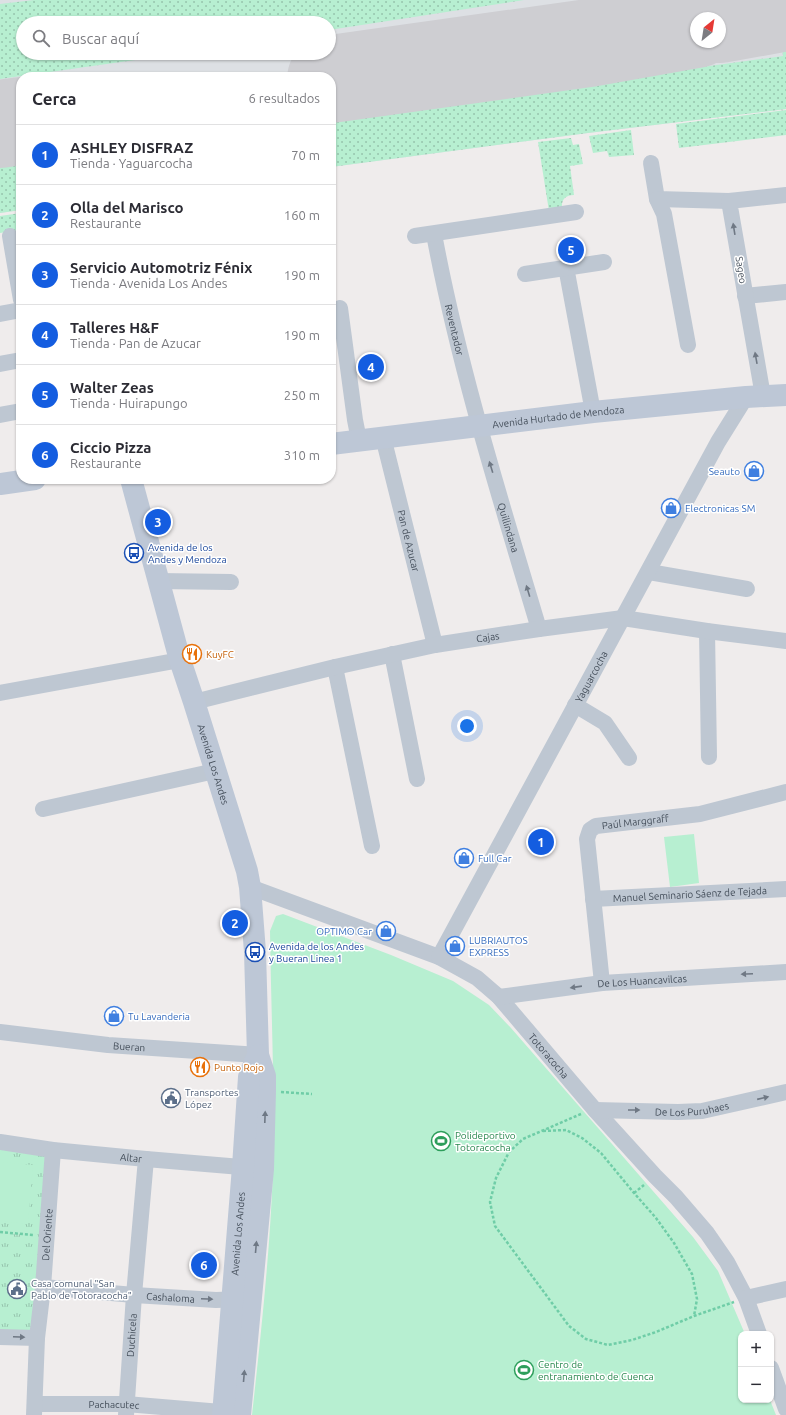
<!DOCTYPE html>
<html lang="es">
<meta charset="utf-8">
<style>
:root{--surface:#fff;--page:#f7f7f7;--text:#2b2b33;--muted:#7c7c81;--line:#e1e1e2;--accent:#145de0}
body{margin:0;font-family:Ubuntu,sans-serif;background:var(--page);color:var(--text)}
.controls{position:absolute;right:12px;bottom:12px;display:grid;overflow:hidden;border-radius:8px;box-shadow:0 1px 3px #0004}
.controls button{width:36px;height:36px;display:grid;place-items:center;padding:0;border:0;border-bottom:1px solid var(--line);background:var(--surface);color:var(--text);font:20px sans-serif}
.compass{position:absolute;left:690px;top:12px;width:36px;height:36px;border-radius:50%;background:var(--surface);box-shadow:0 1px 3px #0004;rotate:30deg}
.you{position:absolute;left:467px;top:726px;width:14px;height:14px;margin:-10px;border:3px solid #fff;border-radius:50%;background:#1a73e8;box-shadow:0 0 0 6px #1a73e833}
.badge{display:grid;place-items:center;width:26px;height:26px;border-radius:50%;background:var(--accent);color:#fff;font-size:13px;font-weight:700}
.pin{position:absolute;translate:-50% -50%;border:2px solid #fff;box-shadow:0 1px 4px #0006}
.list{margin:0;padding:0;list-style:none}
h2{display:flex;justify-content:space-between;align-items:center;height:52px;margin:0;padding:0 16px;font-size:17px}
h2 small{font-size:13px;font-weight:400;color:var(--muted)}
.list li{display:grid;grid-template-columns:26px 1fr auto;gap:12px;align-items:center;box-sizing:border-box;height:60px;padding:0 16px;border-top:1px solid var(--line)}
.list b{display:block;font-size:15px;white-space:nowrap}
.list p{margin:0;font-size:13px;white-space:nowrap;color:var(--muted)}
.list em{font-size:13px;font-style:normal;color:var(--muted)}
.icon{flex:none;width:22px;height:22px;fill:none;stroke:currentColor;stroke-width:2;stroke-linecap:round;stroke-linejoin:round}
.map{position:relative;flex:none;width:786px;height:1415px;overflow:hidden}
.search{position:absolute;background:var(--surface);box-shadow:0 1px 3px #0004;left:16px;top:16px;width:320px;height:44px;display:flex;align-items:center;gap:10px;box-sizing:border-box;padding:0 14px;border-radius:22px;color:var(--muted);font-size:15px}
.panel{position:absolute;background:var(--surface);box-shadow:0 1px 3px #0004;left:16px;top:72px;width:320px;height:412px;border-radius:16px}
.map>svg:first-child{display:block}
.airport{fill:#dde0e4;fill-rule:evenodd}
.grass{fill:url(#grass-dots)}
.park{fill:url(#park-tufts)}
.pitch{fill:#b7efd1}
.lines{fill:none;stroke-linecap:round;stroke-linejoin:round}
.taxiway{stroke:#ceced2;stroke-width:35}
.runway{stroke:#ceced2;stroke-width:88}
.path{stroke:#6fcda7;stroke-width:2.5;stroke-dasharray:3 2;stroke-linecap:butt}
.minor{stroke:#bec7d2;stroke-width:16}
.secondary{stroke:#bdc7d6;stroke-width:22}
.oneway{fill:#6f7884}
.oneway2{fill:#6e7885}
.labels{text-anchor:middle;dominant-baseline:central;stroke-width:3;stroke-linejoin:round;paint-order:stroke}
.street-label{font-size:10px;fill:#444e5a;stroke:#fff}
.shop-label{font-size:10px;fill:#366cbe;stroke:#fff;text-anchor:start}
.transit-label{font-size:10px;fill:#164399;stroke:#fff;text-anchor:start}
.food-label{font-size:10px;fill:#c56008;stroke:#fff;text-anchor:start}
.service-label{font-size:10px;fill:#4e5e75;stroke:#fff;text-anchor:start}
.leisure-label{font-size:10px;fill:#27864d;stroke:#fff;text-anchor:start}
</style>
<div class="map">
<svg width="786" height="1415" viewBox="0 0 786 1415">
<defs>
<pattern id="grass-dots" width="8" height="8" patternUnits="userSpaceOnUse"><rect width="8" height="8" fill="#b7efd1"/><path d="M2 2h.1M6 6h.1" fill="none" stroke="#96c4ad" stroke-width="1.8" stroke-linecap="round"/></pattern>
<pattern id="park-tufts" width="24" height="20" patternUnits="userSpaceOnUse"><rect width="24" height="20" fill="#b7efd1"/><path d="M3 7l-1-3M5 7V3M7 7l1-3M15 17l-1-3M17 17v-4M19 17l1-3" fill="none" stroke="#96c4ad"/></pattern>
</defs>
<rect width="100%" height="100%" fill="#efecec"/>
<path class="airport" d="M0,0h786v109l-198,24 -257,34v-90h-310v133l-21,3zM696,18h24v24h-24zM23,23h306v30h-306z"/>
<path class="grass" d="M34,0h490l-195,30v-7h-306v30h162l-185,26v-75z
M778,0h8v109l-198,24 -257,34v-49l452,-62z
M786,110v25l-107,13 -3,-24z
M631,130l3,25 -25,2 -2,-6 -14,2 -4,-17z
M571,138l2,7 6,-1 4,20 -13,2 4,29c-9,0 -13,5 -12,14l-13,2 -11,-69z
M21,161v49l-21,3v-50z
M21,213v22l-1,-5 -20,3v-17z"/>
<path class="park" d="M0,1144l48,7 -13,184 -35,-1z"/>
<path class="pitch" d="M694,834l5,49 -29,4 -6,-50z
M283,914l108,41 62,26 36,24 22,23 182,209 25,34 27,63h-4v66h29l6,15h-524c9,-81 18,-163 21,-245 2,-79 -2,-159 -3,-239l6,-15z
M0,1162l33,3 -5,59 -28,-3z"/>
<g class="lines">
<path class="taxiway" d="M748,0v14
M589,43l29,-43"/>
<path class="runway" d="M720,19l56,-10
M331,79l258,-36 107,-19
M0,124l21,-3"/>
<path class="path" d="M281,1092l31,2
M581,1114l-58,25 -14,13 -13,26 -6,24 5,24 74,100 17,13 22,6 24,-5 24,-8 38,-16 40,-14
M543,1131l23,-1 16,8 19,15 33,40 22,25 18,25 18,31 5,25 -3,17
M634,1193l10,-8
M0,1232l33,3"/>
<g class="minor">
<path d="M651,163l6,36 72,2"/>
<path d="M657,199l7,15 24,131"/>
<path id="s1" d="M434,234c25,134 66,264 105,395"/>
<path d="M10,236l11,64"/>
<path d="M415,236l161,-24"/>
<path d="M566,267l27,145"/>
<path d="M525,274l79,-12"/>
<path d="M745,296l41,-4"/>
<path d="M340,308l15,112 4,20"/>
<path d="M0,314l21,-4"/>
<path d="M0,364l21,-4"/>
<path d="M763,396l-34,-195 57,-6"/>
<path d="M0,415l21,-4"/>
<path id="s2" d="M383,437l52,208"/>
<path d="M649,572l98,17"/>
<path d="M158,581l73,1"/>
<path d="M707,631l2,126"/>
<path d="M392,654l25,125"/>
<path d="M335,667l37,179"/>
<path d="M0,693l180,-33"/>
<path id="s3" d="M194,702l141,-35 100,-22 104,-16 84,-11 84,13 79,10"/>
<path d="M575,705l30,18 24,35"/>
<path d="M43,809l172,-38"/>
<path id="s4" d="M250,887l189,70 38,21 22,19 96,113 60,66 21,21 31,36 20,29 19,36 13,36"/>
<path id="s5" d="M593,899l193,-10"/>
<path id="s6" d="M439,957l279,-515 28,-45"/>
<path id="s7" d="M602,983l-15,-144 3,-9 6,-4 104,-12 86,-22"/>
<path id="s8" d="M499,997l103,-14 184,-11"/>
<path id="s9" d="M0,1032l108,13 150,10"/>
<path id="s10" d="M595,1110l83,2 24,-1 84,-19"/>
<path id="s11" d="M0,1142l53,8 93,9 107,9"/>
<path id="s12" d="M43,1287l91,8 82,5 27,-1"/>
<path d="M746,1298l40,-9"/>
<path d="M0,1337l37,1"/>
<path d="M771,1368l15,41"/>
<path id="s13" d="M35,1404h91l107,9"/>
<path id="s14" d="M34,1415l3,-77 6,-51 10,-137"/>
<path id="s15" d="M126,1415l8,-120 12,-136"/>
</g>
<g class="secondary">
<path id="s16" d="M331,444l262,-32 153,-15 40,-2"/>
<path id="s17" d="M131,479l49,181 14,42 53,169 3,16 5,65 3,103 7,21v15l-2,78 -23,246"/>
<path d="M0,484l35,-5"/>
<path id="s18" d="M223,1415l20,-248 6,-90 9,-22"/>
</g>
</g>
<defs><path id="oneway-solid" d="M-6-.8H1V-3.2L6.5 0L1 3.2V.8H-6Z"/></defs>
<g class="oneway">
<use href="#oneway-solid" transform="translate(734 229) rotate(-99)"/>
<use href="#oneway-solid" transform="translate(756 358) rotate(-100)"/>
<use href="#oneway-solid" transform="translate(491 467) rotate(-107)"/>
<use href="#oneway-solid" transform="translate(528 591) rotate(-107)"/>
<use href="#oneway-solid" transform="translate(747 974) rotate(177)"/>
<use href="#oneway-solid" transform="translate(576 987) rotate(172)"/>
<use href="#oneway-solid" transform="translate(763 1098) rotate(-13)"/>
<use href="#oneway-solid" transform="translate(634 1110)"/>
<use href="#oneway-solid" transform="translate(207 1299) rotate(3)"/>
<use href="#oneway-solid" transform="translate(19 1337) rotate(2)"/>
</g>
<g class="oneway2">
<use href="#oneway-solid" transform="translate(265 1117) rotate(-88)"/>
<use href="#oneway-solid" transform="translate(256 1247) rotate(-85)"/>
<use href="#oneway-solid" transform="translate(244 1376) rotate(-85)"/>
</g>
<defs>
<g id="shop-ring" transform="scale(1)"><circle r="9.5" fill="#fff" stroke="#3f7fe0" stroke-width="1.5"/><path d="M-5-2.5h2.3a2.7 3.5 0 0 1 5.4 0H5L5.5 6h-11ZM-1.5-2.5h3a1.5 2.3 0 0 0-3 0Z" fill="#3f7fe0"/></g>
<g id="bus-ring" transform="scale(1)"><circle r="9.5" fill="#fff" stroke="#1a4fb4" stroke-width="1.5"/><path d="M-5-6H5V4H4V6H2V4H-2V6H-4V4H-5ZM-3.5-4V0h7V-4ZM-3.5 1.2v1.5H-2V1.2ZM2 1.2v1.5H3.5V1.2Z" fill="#1a4fb4"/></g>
<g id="restaurant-ring" transform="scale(1)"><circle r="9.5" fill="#fff" stroke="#e8710a" stroke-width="1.5"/><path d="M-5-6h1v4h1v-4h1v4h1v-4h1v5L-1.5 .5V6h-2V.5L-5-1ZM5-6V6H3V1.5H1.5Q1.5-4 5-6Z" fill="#e8710a"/></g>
<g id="civic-ring" transform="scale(1)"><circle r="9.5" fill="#fff" stroke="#5c6f8a" stroke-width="1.5"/><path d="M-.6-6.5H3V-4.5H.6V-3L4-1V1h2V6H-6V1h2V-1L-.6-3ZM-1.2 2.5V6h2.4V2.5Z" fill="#5c6f8a"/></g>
<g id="stadium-ring" transform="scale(1)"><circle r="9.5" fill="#fff" stroke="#2e9e5b" stroke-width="1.5"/><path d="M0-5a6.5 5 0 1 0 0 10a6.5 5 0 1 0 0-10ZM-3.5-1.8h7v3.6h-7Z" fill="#2e9e5b"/></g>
</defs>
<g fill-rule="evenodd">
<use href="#shop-ring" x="754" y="471"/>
<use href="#shop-ring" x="671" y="508"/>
<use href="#bus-ring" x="134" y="553"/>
<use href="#restaurant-ring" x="192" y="654"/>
<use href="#shop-ring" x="464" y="858"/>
<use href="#shop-ring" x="386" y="931"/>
<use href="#shop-ring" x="455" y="946"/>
<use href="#bus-ring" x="255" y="952"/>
<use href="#shop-ring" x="114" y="1016"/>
<use href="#restaurant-ring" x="200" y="1067"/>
<use href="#civic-ring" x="171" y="1098"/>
<use href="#stadium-ring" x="441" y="1141"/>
<use href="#civic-ring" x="17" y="1289"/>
<use href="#stadium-ring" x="524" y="1370"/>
</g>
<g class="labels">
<g class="street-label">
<text transform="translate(741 270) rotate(81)">Sageo</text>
<text stroke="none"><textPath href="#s1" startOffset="98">Reventador</textPath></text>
<text stroke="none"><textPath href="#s16" startOffset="229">Avenida Hurtado de Mendoza</textPath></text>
<text stroke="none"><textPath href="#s1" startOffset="303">Quillindana</textPath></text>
<text stroke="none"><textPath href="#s2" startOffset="107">Pan de Azucar</textPath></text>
<text stroke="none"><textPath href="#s3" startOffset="301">Cajas</textPath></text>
<text stroke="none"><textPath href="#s6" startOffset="319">Yaguarcocha</textPath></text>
<text stroke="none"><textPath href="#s17" startOffset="297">Avenida Los Andes</textPath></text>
<text stroke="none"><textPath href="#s7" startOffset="201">Paúl Marggraff</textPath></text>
<text stroke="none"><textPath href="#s5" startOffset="97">Manuel Seminario Sáenz de Tejada</textPath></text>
<text stroke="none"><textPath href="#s8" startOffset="144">De Los Huancavilcas</textPath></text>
<text stroke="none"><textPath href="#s9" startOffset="130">Bueran</textPath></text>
<text stroke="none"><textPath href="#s4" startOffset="351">Totoracocha</textPath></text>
<text stroke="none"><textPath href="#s10" startOffset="97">De Los Puruhaes</textPath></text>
<text stroke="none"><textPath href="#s11" startOffset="132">Altar</textPath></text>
<text stroke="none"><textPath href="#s18" startOffset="182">Avenida Los Andes</textPath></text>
<text stroke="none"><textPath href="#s14" startOffset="181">Del Oriente</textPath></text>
<text stroke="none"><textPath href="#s12" startOffset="128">Cashaloma</textPath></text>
<text stroke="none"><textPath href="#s15" startOffset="80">Duchicela</textPath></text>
<text stroke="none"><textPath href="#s13" startOffset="79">Pachacutec</textPath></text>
</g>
<g class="shop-label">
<text x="740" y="471" text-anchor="end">Seauto</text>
<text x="685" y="508">Electronicas SM</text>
<text x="478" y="858">Full Car</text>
<text x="372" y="931" text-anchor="end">OPTIMO Car</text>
<text x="469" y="940">LUBRIAUTOS<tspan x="469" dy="12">EXPRESS</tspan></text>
<text x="128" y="1016">Tu Lavanderia</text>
</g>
<g class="transit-label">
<text x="148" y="547">Avenida de los<tspan x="148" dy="12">Andes y Mendoza</tspan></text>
<text x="269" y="946">Avenida de los Andes<tspan x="269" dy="12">y Bueran Linea 1</tspan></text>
</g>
<g class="food-label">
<text x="206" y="654">KuyFC</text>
<text x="214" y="1067">Punto Rojo</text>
</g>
<g class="service-label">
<text x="185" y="1092">Transportes<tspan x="185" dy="12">López</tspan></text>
<text x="31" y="1283">Casa comunal "San<tspan x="31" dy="12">Pablo de Totoracocha"</tspan></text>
</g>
<g class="leisure-label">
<text x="455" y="1135">Polideportivo<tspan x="455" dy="12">Totoracocha</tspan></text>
<text x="538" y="1364">Centro de<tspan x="538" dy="12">entranamiento de Cuenca</tspan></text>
</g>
</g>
</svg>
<div class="controls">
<button>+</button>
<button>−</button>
</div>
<svg class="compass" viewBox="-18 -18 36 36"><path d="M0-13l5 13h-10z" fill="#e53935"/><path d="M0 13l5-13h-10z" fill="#7c7c81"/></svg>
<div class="you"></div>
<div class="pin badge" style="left:541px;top:842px">1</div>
<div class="pin badge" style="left:235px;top:923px">2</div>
<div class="pin badge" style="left:158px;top:522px">3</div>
<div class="pin badge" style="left:371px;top:367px">4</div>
<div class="pin badge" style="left:571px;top:250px">5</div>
<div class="pin badge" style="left:204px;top:1265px">6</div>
<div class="search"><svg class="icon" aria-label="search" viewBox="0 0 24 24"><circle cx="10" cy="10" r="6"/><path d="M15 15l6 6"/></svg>Buscar aquí</div>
<section class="panel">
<h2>Cerca<small>6 resultados</small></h2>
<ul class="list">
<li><span class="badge">1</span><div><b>ASHLEY DISFRAZ</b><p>Tienda · Yaguarcocha</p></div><em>70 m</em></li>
<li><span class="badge">2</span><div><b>Olla del Marisco</b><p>Restaurante</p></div><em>160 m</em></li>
<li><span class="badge">3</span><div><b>Servicio Automotriz Fénix</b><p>Tienda · Avenida Los Andes</p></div><em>190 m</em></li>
<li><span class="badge">4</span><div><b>Talleres H&amp;F</b><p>Tienda · Pan de Azucar</p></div><em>190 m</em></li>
<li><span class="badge">5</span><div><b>Walter Zeas</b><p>Tienda · Huirapungo</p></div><em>250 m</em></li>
<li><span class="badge">6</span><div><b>Ciccio Pizza</b><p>Restaurante</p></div><em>310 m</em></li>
</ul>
</section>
</div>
